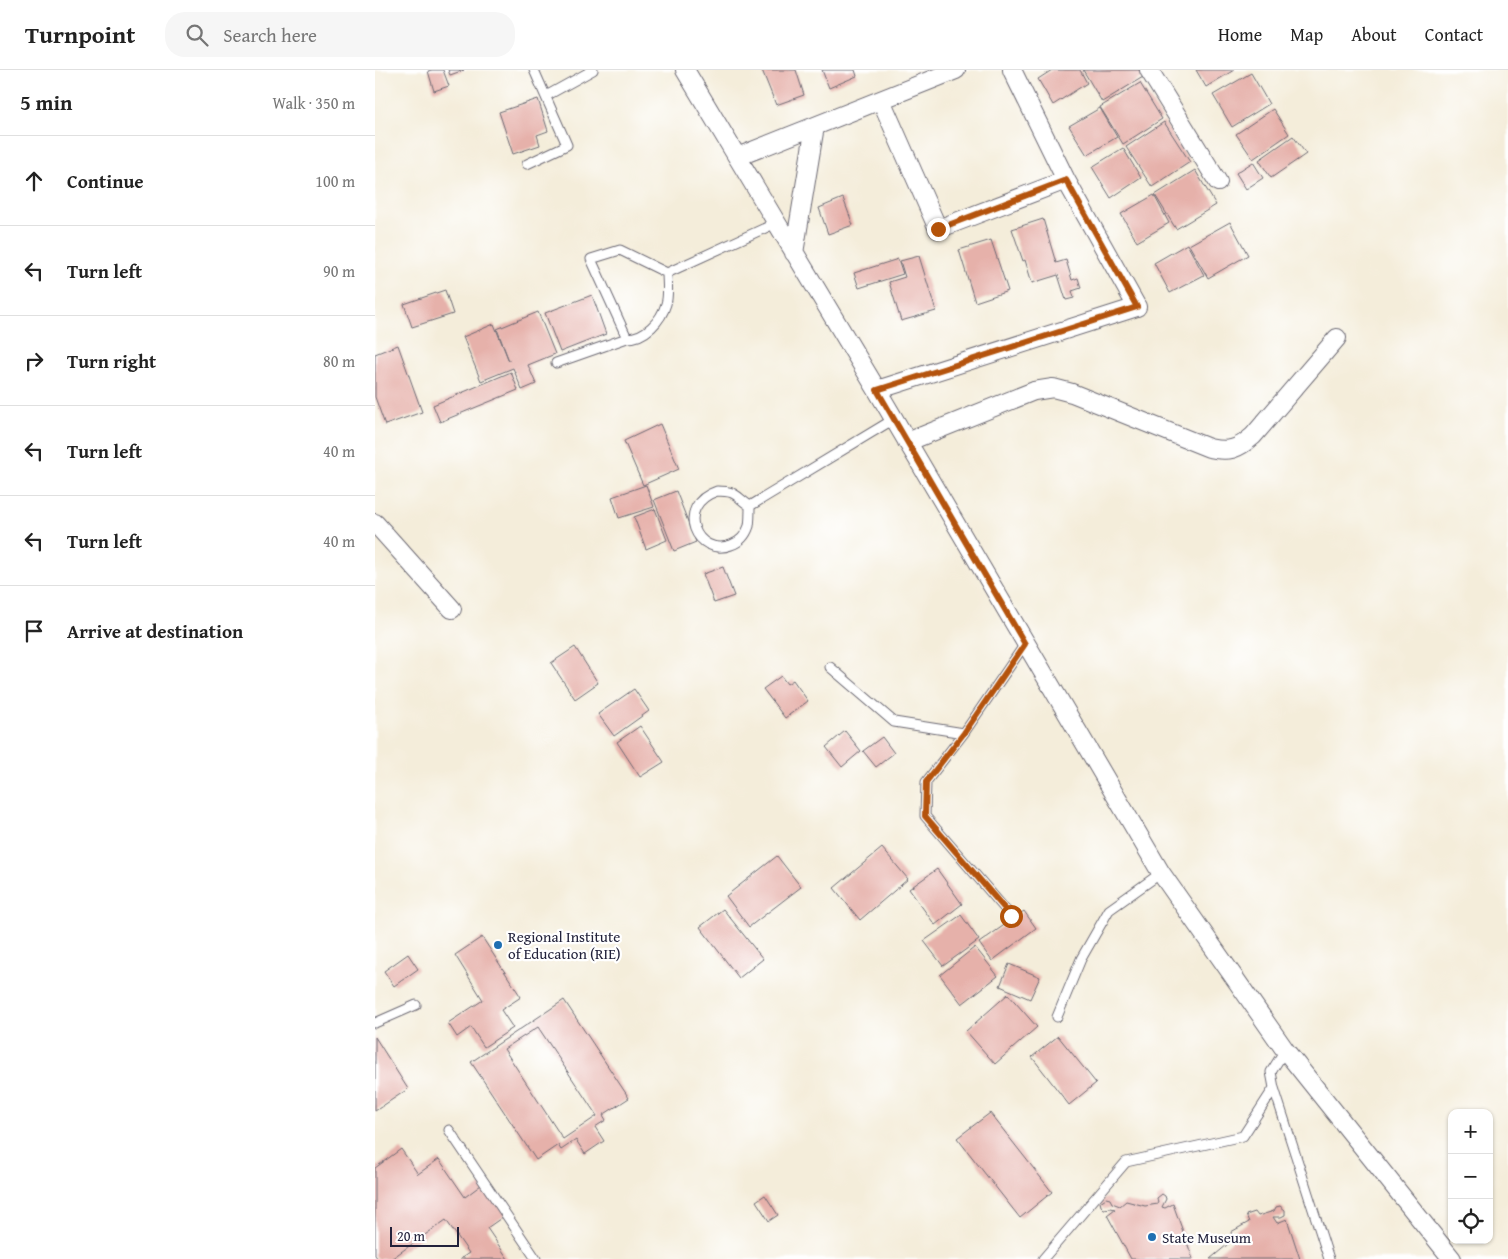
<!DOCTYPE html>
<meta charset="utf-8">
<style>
:root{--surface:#fff;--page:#f6f6f6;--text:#222;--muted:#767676;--line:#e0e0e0}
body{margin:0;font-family:"Gentium Book Plus",serif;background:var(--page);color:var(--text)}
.controls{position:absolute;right:15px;bottom:15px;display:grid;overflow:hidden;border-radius:10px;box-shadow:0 1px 4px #0004}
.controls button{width:45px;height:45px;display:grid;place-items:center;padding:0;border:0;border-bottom:1px solid var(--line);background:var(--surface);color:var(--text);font:25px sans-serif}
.scale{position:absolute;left:15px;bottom:12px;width:69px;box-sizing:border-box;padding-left:5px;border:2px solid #22223b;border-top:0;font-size:14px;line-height:18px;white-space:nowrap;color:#22223b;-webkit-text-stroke:4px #fff;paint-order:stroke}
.stop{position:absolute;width:15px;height:15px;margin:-11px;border:4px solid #b45309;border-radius:50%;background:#fff}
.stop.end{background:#b45309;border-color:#fff;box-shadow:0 1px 5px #0008}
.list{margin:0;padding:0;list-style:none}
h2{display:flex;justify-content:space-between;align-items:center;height:65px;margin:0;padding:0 20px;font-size:21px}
h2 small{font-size:16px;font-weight:400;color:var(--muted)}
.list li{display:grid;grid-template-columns:32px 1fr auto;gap:15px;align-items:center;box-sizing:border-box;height:90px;padding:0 20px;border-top:1px solid var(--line)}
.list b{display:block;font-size:19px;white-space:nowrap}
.list em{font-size:16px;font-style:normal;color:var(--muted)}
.icon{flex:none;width:28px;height:28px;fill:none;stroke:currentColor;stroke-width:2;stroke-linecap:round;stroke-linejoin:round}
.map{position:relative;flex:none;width:1133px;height:1189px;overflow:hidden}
header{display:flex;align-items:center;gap:30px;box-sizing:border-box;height:70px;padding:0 25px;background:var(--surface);border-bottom:1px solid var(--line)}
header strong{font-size:24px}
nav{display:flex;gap:28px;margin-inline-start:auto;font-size:18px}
.search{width:350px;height:45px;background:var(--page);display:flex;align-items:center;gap:12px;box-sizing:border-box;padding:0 18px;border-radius:20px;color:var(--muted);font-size:19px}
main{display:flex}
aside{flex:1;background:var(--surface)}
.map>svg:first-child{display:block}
.building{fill:#e6b1aa;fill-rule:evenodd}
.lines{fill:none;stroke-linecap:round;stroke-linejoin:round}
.service-casing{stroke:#6c6973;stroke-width:11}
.minor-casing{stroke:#6c6973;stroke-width:20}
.service{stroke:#fff;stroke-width:9}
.minor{stroke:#fff;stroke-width:18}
.route{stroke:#b45309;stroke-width:6}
.poi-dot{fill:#1f6fb2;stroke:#fff;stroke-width:2}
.labels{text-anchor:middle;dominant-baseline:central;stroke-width:4.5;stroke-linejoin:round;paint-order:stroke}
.poi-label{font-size:15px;fill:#22223b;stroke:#fff;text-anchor:start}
</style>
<header>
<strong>Turnpoint</strong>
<div class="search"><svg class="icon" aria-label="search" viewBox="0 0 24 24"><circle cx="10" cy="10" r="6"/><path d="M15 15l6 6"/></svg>Search here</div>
<nav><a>Home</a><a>Map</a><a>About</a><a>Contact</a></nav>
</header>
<main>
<aside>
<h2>5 min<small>Walk · 350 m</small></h2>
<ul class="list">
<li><svg class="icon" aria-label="ahead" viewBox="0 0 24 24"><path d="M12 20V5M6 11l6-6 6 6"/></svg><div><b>Continue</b></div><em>100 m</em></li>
<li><svg class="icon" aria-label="left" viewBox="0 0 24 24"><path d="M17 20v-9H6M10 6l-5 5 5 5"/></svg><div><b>Turn left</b></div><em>90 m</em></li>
<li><svg class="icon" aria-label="right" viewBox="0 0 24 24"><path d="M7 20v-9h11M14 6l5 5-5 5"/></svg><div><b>Turn right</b></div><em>80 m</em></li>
<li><svg class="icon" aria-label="left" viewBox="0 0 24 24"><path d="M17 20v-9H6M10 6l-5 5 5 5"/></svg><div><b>Turn left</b></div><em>40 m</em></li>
<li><svg class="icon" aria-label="left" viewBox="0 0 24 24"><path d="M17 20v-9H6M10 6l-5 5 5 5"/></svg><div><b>Turn left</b></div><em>40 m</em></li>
<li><svg class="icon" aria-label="arrive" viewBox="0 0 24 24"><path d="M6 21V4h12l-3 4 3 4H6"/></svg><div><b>Arrive at destination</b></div></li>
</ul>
</aside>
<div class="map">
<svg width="1133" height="1189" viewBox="0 0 1133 1189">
<rect width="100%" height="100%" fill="#fff"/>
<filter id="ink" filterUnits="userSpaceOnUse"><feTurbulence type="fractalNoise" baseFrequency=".02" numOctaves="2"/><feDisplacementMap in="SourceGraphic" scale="10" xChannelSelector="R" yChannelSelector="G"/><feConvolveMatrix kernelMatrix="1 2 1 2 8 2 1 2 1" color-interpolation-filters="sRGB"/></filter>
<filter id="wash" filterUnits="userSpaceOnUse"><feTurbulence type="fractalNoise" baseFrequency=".0096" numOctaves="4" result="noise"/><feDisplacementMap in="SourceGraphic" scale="20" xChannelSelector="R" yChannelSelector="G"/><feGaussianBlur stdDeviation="1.12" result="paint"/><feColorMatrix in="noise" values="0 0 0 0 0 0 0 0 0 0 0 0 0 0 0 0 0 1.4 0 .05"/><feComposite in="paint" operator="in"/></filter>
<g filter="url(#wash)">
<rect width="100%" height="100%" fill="#f4edda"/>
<g id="blocks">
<path class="building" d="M57,0h11l6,16 -15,5 -6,-20z
M73,0h16l-14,5z
M387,0h34l8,25 -28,10z
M447,0h33l2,6 -28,12z
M677,0h28l7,13 -34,22 -15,-26z
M708,0h56l4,7 -41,25z
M821,0h38l-28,17z
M876,3l18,31 -37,23 -19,-32z
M765,13l22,36 -39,25 -23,-37z
M163,29l10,32 -11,4 3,10 -27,9 -14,-42z
M725,38l17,29 -30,18 -18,-29z
M898,39l16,25 -36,25 -17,-25z
M789,52l26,40 -38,25 -26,-40z
M918,66l13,18 -35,24 -12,-18z
M748,78l18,30 -30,20 -19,-31z
M878,92l10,16 -17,11 -10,-16z
M820,100l21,35 -40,24 -21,-34z
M779,125l15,28 -32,19 -16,-28z
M468,128l10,27 -25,9 -9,-26z
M668,149l13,44 10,-3 6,20 6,-2 3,10 -9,3 2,7 -8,2 -8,-25 -26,8 -7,-23 -2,1 -11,-32z
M855,152l18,33 -40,23 -19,-33z
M616,170l17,51 -33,11 -16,-52z
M812,174l17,31 -34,18 -16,-30z
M544,186l17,55 -35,10 -12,-39 16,-5 -5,-16z
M523,189l5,15 -44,14 -5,-15z
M70,220l8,24 -41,13 -8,-23z
M217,225l14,39 -46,18 -15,-39z
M163,242l17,42 -27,11 8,19 -14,6 -9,-22 -32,13 -18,-44 31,-13 15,37 -12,-32z
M23,275l24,67 -37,13 -10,-28v-43z
M136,302l7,18 -78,32 -7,-17z
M285,354l19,45 -36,16 -19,-44z
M271,415l8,22 -35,11 -7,-21z
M301,421l20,51 -22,9 -20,-51z
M280,439l12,31 -21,9 -12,-32z
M348,497l11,29 -20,7 -11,-29z
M200,577l23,36 -23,16 -24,-36z
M406,606l6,8 6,-4 15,21 -23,17 -22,-29z
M259,619l15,22 -35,25 -16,-22z
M265,656l24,36 -24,15 -23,-35z
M470,661l16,20 -19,16 -16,-20z
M507,667l12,16 -18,14 -13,-16z
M507,778l26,31 -48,41 -26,-32z
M402,786l24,31 -52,40 -23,-31z
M562,799l25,35 -27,21 -26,-36z
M348,839l40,50 -24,19 -39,-51z
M649,841l12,17 -44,33 -13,-18z
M586,845l18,25 -36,26 -19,-25z
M107,867l39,60 -20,13 12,18 -29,19 -13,-20 -14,10 -9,-14 35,-23 -28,-45z
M600,877l23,29 -36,28 -22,-29z
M33,884l10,15 -24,17 -10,-15z
M634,894l31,13 -10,22 -30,-13z
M633,924l29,33 -42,37 -29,-33z
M189,930l65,98 -26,17 3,5 -11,7 9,14 -19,13 -9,-14 -15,10 -3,-5 -22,15 -65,-98zM163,957l59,89 -34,23 -59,-90z
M683,966l38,47 -27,22 -37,-48z
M0,967l33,52 -33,22z
M615,1043l62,79 -32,26 -63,-80z
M26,1079l17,25 21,-15 26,38 20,-15 22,32 -20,14 21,31h-48l9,-6 -23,-33 -55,39h-13l-3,-4v-87z
M787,1124l3,2 1,3 -4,8 3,1 8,-4 20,55h-62l-24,-44 8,-6 -4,-1 -7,1 -3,-3 -1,-4 6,-4 4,1 2,4 8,3 6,-5 19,5 13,-2 -1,-6z
M390,1125l13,20 -9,6 -13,-20z
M905,1136l5,4v5l-4,2h-8l4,6 10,-4 13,40h-90l23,-19 -2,-8 18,-10 -3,-7 9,-3 3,4 16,-5 2,-4z"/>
</g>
</g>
<g filter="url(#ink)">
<use href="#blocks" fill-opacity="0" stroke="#6c6973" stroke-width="1"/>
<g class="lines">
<g class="service-casing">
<path id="service" d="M171,26l47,-26
M152,94l40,-19 -33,-75
M292,203l109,-50
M252,268l-36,-79 29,-9 47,23
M181,293l71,-25c18,0 34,-17 39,-34 3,-9 1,-22 1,-31
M342,421c20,0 18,5 33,15 0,6 0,14 -1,20 -3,9 -9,16 -18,19 -34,13 -58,-39 -14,-54z
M375,436l144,-87
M455,597l64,55 70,11
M636,846l-86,-100 1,-34 38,-49 61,-89
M682,947l24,-58 28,-49 52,-37
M0,953l41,-18
M910,980l-14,22 3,16 55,171
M74,1060l87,129
M668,1189l83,-97 117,-26 31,-48"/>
</g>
<g class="minor-casing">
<path id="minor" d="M310,0l192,320 284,483 124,177 167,209
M774,0l69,112
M506,30l57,129 128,-49
M362,87l219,-87
M419,183l21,-127
M502,320l260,-83 -71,-127 -54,-110
M532,372l127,-51 19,-3 19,5 137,55c20,4 28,2 44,-12l84,-98
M0,453l77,86"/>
</g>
<use href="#service" class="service"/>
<use href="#minor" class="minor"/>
</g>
</g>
<g class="lines" filter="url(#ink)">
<path class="route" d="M563,159l128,-49 71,127 -260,83 148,254 -61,89 -38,49 -1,34 86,100"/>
</g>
<g class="poi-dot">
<circle cx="123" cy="875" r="5"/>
<circle cx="777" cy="1167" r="5"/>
</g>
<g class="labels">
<g class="poi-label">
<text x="133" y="866">Regional Institute<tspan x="133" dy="17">of Education (RIE)</tspan></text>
<text x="787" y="1167">State Museum</text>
</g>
</g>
</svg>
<div class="controls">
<button>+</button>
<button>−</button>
<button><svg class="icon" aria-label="locate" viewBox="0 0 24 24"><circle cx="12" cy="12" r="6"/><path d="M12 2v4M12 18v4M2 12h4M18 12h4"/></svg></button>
</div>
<div class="scale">20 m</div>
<div class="stop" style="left:636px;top:846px"></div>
<div class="stop end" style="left:563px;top:159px"></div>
</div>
</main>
